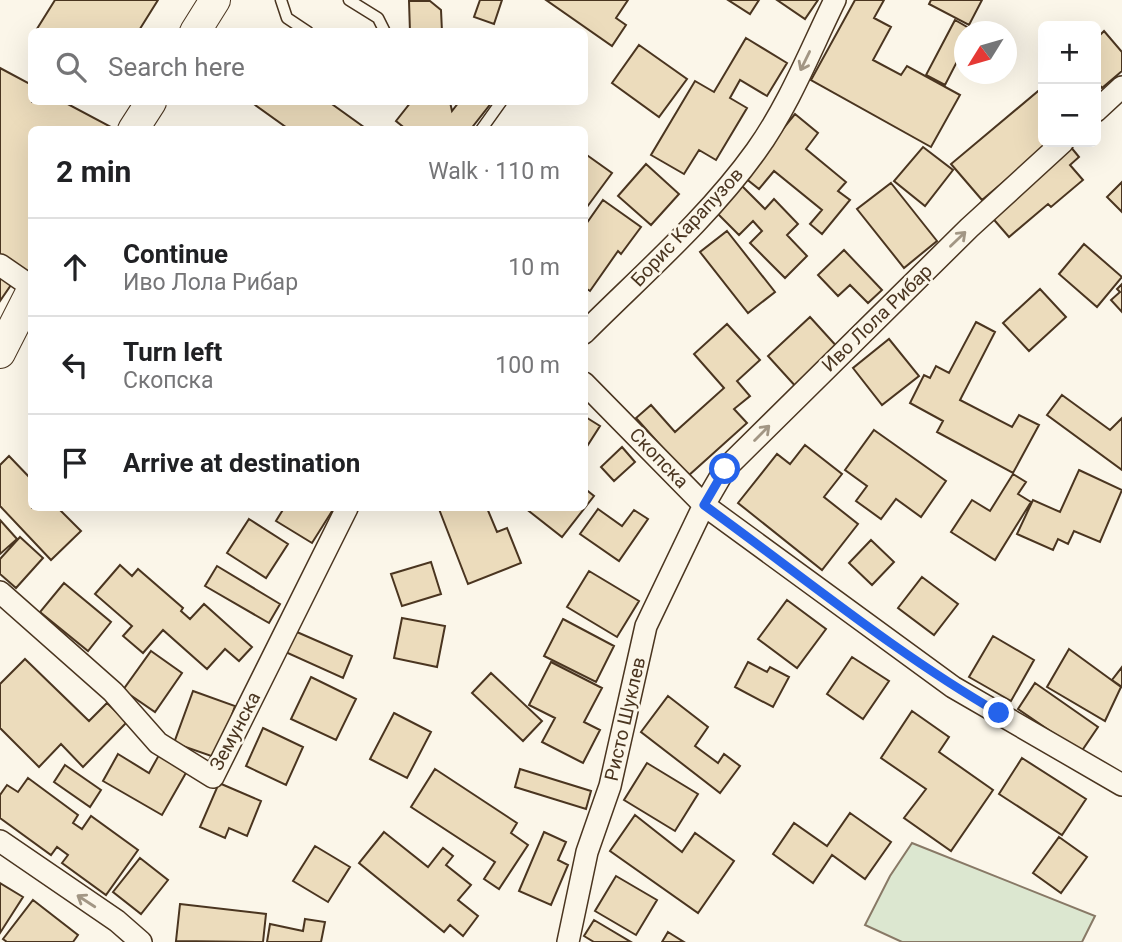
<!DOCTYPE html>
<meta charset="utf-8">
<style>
:root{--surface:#fff;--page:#f6f6f6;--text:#202124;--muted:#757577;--line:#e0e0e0}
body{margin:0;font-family:Roboto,sans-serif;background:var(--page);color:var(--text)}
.controls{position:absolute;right:21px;top:21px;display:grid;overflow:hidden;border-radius:10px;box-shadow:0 7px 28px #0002}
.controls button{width:63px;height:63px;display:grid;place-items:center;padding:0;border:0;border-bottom:2px solid var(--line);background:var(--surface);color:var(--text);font:35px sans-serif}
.compass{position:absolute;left:954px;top:21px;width:63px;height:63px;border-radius:50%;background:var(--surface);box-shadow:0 7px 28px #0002;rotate:233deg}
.stop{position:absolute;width:21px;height:21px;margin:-16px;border:5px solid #2563eb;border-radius:50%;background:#fff}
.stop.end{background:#2563eb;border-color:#fff;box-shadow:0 2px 7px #0008}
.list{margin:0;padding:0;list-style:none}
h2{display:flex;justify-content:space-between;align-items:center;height:91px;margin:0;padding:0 28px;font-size:30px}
h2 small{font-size:23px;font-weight:400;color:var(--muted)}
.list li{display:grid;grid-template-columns:46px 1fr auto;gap:21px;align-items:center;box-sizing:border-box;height:98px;padding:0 28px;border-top:2px solid var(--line)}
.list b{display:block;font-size:26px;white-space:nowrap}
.list p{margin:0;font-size:23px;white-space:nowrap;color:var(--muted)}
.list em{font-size:23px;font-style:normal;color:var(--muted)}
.icon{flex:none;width:38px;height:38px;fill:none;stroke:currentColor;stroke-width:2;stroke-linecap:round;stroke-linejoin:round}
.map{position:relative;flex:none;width:1122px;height:942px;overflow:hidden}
.search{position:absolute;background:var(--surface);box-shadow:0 7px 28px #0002;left:28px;top:28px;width:560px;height:77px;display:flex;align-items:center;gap:18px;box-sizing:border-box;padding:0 24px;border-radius:10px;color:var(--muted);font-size:26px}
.panel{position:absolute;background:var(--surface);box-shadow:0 7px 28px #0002;left:28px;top:126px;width:560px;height:385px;border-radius:10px}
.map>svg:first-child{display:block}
.green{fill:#dce7d0;stroke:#887966;stroke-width:2}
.building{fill:#ecdcbc;stroke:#4a3520;stroke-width:2}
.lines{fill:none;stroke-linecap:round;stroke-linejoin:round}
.service-casing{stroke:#4a3520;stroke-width:13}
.minor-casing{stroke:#4a3520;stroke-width:24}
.secondary-casing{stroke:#4a3520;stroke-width:32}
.service{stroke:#fbf6e9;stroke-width:10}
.minor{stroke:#fbf6e9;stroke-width:21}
.secondary{stroke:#fbf6e9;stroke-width:30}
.oneway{stroke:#a29684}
.route{stroke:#2563eb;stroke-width:9}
.labels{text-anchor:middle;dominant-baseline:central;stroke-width:5;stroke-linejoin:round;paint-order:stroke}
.street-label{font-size:19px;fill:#4a3520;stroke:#fbf6e9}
</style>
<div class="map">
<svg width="1122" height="942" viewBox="0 0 1122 942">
<rect width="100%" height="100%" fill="#fbf6e9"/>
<path class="green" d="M912,843l183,73 -13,26h-180l-37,-17 25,-49z"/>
<path class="building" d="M55,0h103l-20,32h-103z
M480,0h22l-8,24 -20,-7z
M546,0h82l-12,18 10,7 -14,21z
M728,0h31l-9,14z
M777,0h41l-13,19z
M855,0h29l-10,18 17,9 -18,33 28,15 6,-9 53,29 -29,52 -120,-67z
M931,0h51l-13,25 -40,-21z
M409,1h21l11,9 1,22h-32z
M955,20l19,11 -10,1v16l-19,37 -19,-10z
M1104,31l18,21v19l-20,17 -6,-8v-41z
M746,38l41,25 -20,33 -27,-16 -10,18 17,10 -31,52 -17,-10 -15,24 -33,-19 44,-74 19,11z
M639,45l48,34 -28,38 -47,-34z
M0,68l32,17v17h32l49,26 -81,2 -3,143 -29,-19z
M1043,87v55h8l-69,58 -31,-36z
M251,102h78l39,28h-78z
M411,102h39l2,9 7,-9h33l-22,28h-63l-11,-9z
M795,114l23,19 -12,16 40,33 -8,9 12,9 -28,34 -12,-10 12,-14 -48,-39 -15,18 -15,-12z
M1070,146l9,11 -9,8 13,15 -32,27 -3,-3 -39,33 -20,-23z
M923,147l30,23 -28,36 -31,-25z
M584,153l28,20 -25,34 -3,-2z
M646,164l33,30 -28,31 -33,-29z
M1122,182v30l-15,-15z
M891,183l46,58 -33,27 -47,-59z
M742,186l23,23 9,-10 24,25 -11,11 20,21 -22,22 -35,-35 12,-12 -9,-10 -14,14 -23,-23z
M603,200l38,27 -20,27 -3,-3 -28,40 -6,-4v-60z
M727,231l48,61 -27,21 -48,-61z
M1084,244l38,33 -25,30 -38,-33z
M844,250l38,40 -14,13 -18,-18 -12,11 -20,-21z
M0,274l13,8 -13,19z
M1122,284v28l-11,-12 9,-8 -3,-3z
M1040,289l26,28 -37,34 -26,-28z
M810,317l30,33 -42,39 -30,-33z
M976,322l19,10 -35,68 52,27 7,-12 20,10 -26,48 -76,-41 6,-11 -33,-18 14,-28 6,3 6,-12 13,7z
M727,324l33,36 -23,21 13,15 -16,13 13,14 -59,53 -52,-58 15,-13 24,27 49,-44 -30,-34z
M889,339l30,37 -37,29 -29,-37z
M1062,395l48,35 12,-12v52l-75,-55z
M584,416l16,10 -16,25z
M874,430l72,51 -25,36 -25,-18 -15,20 -25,-18 11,-15 -22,-16z
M805,445l37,29 -18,23 34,27 -36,46 -84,-67 39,-49 13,10z
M622,447l13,15 -21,19 -13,-14z
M9,456l23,24v28h26l23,23 -30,29 -51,-54v-41z
M1079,470l43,20 -22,52 -26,-11 -6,13 -10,-5 -5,11 -36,-16 16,-34 27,12z
M1013,474l13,8 -8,12 13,8 -36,58 -44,-28 21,-32 18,11z
M584,488l10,8 -32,41 -37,-29h59z
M284,508h50l-22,35 -36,-22z
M443,508h44l10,24 10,-4 14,35 -53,21 -29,-75z
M598,509l24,17 12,-16 14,9 -29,42 -39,-27z
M249,519l39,25 -22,34 -39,-25z
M0,520l17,19 -17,15z
M20,537l23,21 -27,30 -16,-14v-15z
M871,540l23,22 -22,23 -23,-22z
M431,562l10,32 -39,12 -11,-32z
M120,565l12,11 6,-7 45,39 -2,3 9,8 14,-15 48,43 -13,14 -14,-12 -18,20 -44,-39 -20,23 -20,-17 9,-10 -37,-32z
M217,566l63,38 -11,19 -64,-37z
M589,571l50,30 -22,36 -50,-30z
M922,577l36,27 -24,31 -36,-27z
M64,583l47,39 -23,29 -48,-39z
M787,600l39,29 -29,39 -39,-29z
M402,618l43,8 -8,41 -43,-9z
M563,619l51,27 -18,36 -52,-26z
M290,629l62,27 -9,22 -62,-28z
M993,636l41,24 -23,41 -42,-24z
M1069,649l52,38 -16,34 -58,-34z
M151,651l31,22 -27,39 -32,-22z
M852,657l37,24 -26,38 -36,-25z
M25,659l64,62 18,-18 20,19 -44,45 -22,-23 -22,23 -39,-39v-44z
M551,662l51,26 -18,34 16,8 -17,33 -41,-21 13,-24 -26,-13z
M748,662l19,10 3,-5 19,10 -16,30 -38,-20z
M1122,667v20l-10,-7z
M491,673l51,48 -19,20 -51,-48z
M311,677l45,22 -20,41 -45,-21z
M1035,683l63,44 -17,25 -63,-43z
M193,691l42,15 -18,52 -43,-15z
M668,696l40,31 -13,19 23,17 6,-9 16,12 -20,27 -79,-61z
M912,711l37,26 -10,15 54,38 -42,61 -47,-33 22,-29 -45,-31z
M394,713l37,19 -24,46 -37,-19z
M263,728l40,19 -17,38 -40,-19z
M118,754l31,19 10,-18 28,16 -25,44 -59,-34z
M1022,758l64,41 -24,36 -63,-41z
M647,763l51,31 -23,37 -51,-31z
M65,765l36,25 -11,17 -36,-25z
M435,769l82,54 -6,10 17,12 -29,44 -15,-10 11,-17 -84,-55z
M520,769l71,22 -5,18 -71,-22z
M28,778l50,37 -5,8 9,6 9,-13 47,34 -32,45 -44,-32 6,-8 -11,-8 -6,8 -51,-37v-23l7,-10 11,7z
M219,783l42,18 -14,35 -18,-8 -4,10 -25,-11z
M850,813l41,29 -26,37 -33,-24 -19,28 -40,-29 21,-31 33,23z
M635,815l47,37 13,-19 39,28 -36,52 -88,-62z
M384,832l44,35 15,-19 10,8 -7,9 25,20 -13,15 20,16 -15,20 -13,-11 -6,7 -85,-69z
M544,832l22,10 -8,18 10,5 -17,40 -32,-14z
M1059,837l28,20 -26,36 -28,-20z
M315,846l35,21 -22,35 -35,-21z
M140,858l28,22 -27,34 -28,-22z
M616,876l41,24 -21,35 -41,-24z
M0,883l23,14 -23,36z
M33,900l45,35 -5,7h-66l-4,-3z
M180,904l86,10 -3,28 -87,-1z
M305,919l20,3 -4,20h-54l3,-18 33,7z
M594,920l37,22h-37l-10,-6z
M668,932l16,10h-22z"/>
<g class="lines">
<g class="service-casing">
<path id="service" d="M281,0l6,18 21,14
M349,0l29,18 7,14
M481,130l20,-28"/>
</g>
<g class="minor-casing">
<path id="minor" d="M1096,111l26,-24
M0,265l32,22
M584,333c58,-58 124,-115 172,-182 33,-46 54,-100 79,-151
M584,383l120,122 249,182 169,98
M0,592l113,100 45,51 55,34 134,-269
M0,841l117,80 24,21
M568,942l19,-90 23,-66 36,-160 58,-121 21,-36 244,-241 94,-86"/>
</g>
<g class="secondary-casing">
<path id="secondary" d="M195,32l20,-32
M133,130l18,-28
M0,353l32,-63"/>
</g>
<use href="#service" class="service"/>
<use href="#minor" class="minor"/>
<use href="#secondary" class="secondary"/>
</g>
<defs><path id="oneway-shaft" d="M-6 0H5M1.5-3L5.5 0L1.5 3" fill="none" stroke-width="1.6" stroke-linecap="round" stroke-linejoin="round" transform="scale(1.75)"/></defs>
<g class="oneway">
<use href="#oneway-shaft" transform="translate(805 61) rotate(116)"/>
<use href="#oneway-shaft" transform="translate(958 239) rotate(-44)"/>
<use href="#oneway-shaft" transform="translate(762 433) rotate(-45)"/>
<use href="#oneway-shaft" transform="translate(86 901) rotate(-147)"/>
</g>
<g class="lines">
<path class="route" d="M725,469l-21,36c97,70 191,148 295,208"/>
</g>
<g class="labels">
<g class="street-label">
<text transform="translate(687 227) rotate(-47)">Борис Карапузов</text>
<text transform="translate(877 318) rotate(-44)">Иво Лола Рибар</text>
<text transform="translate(659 458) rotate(46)">Скопска</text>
<text transform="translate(625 719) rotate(-77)">Ристо Шуклев</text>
<text transform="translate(235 731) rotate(-62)">Земунска</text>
</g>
</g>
</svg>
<div class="controls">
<button>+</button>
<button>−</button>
</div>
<svg class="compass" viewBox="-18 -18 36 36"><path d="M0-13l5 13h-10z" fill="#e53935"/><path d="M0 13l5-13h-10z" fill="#757577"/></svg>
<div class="stop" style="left:725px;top:469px"></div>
<div class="stop end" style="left:999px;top:713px"></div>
<div class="search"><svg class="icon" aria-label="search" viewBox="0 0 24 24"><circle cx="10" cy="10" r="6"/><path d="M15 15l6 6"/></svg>Search here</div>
<section class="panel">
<h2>2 min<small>Walk · 110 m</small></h2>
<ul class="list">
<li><svg class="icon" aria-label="ahead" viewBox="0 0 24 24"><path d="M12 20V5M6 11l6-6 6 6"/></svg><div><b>Continue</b><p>Иво Лола Рибар</p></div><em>10 m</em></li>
<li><svg class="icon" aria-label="left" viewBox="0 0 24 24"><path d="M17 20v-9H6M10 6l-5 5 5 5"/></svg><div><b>Turn left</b><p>Скопска</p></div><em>100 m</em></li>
<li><svg class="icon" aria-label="arrive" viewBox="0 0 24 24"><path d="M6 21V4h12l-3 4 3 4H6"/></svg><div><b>Arrive at destination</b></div></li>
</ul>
</section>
</div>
